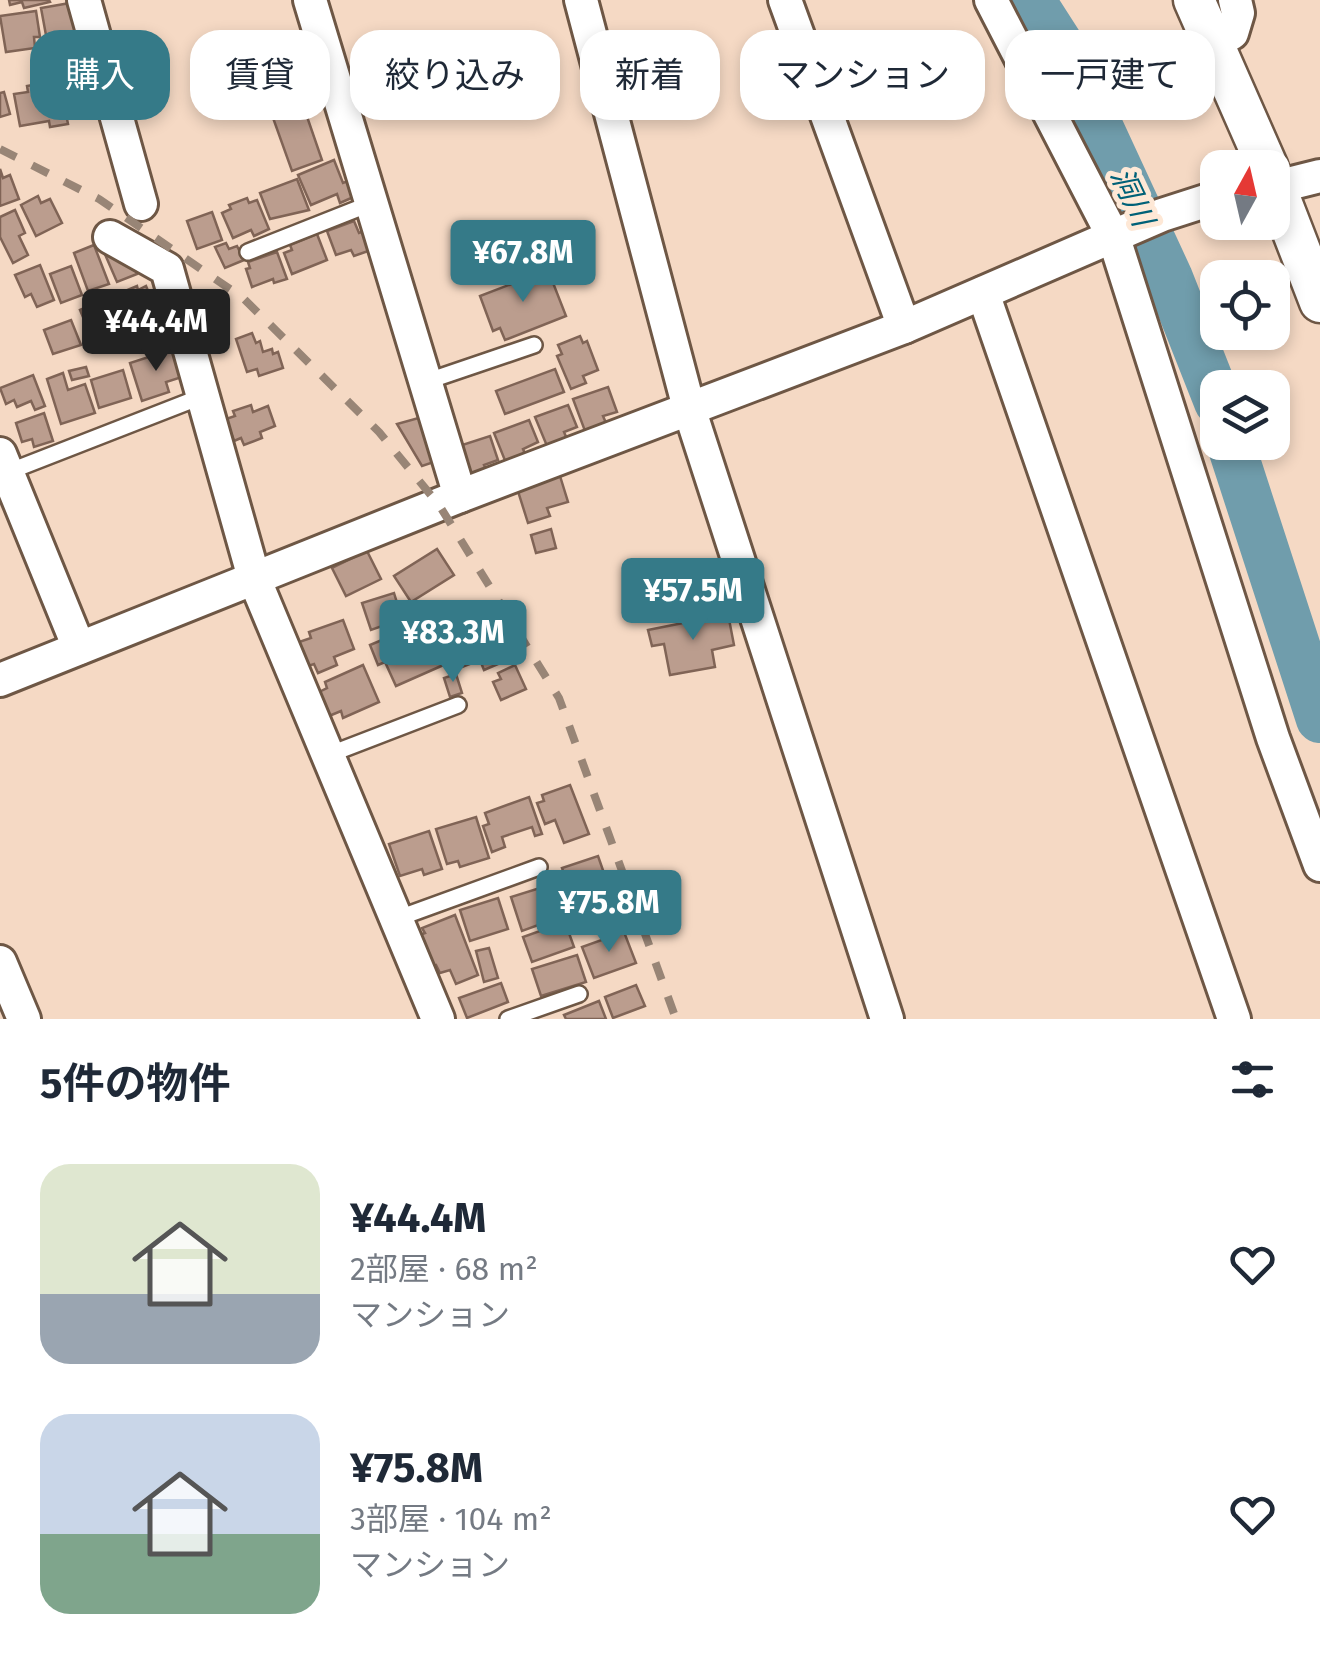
<!DOCTYPE html>
<html lang="ja">
<head>
<meta charset="utf-8">
<style>
  body { margin:0; font-family:"Fira Sans","Noto Sans JP",sans-serif; background:#f2f2f3; color:#1f2937; height:100vh; display:flex; flex-direction:column; font-size:38px; white-space:nowrap }
  * { box-sizing:border-box; margin:0 }
  p { font-size:32px; color:#747a83 }
  .icon { flex:none; width:55px; height:55px; fill:none; stroke:currentColor; stroke-width:2; stroke-linecap:round; stroke-linejoin:round }
  .map { position:relative; height:1019px; overflow:hidden }
  .drawer { display:flex; flex-direction:column; background:#fff; flex:1 }
  .drawer>* { flex:none }
  .guide { position:absolute; left:30px; top:30px; width:1260px; height:90px; display:flex; gap:20px }
  .needle { width:65px; rotate:8deg }
  .tools { position:absolute; left:1200px; top:150px; display:grid; gap:20px }
  .tools a { display:grid; place-items:center; width:90px; height:90px; border-radius:20px; background:#fff; box-shadow:0 5px 15px #0003; font-size:50px }
  .price { position:absolute; translate:-50% -85px; padding:0 22px; border-radius:10px; background:#357a88; color:#fff; font-size:32px; line-height:65px; filter:drop-shadow(0 2px 5px #0008) }
  .price::after { content:''; position:absolute; left:50%; top:60px; width:30px; height:22px; margin-left:-15px; background:inherit; clip-path:polygon(0 0,100% 0,50% 100%) }
  .price.active { background:#222; color:#fff }
  ul { padding:0; list-style:none }
  li { display:flex; align-items:center; gap:30px; height:250px; padding:0 40px }
  li span { display:grid; place-items:center; flex:none; width:280px; height:200px; border-radius:30px; color:#555 }
  li>.icon { margin-inline-start:auto }
  span .icon { width:120px; height:120px; fill:#fffc; stroke-width:1 }
  li b { font-size:42px }
  h2 { display:flex; justify-content:space-between; align-items:center; height:120px; padding:0 40px; font-size:42px }
  .chip { padding:0 35px; border-radius:30px; background:#fff; box-shadow:0 5px 15px #0003; font-size:35px; line-height:90px }
  .chip.active { background:#357a88; color:#fff }
  .map>svg:first-child { display:block }
  .lines { fill:none; stroke-linecap:round; stroke-linejoin:round }
  .river { stroke:#709dac; stroke-width:48 }
  .building { fill:#bb9d8e; stroke:#806456; stroke-width:2.5 }
  .service-casing { stroke:#6e5745; stroke-width:20 }
  .minor-casing { stroke:#6e5745; stroke-width:38 }
  .tertiary-casing { stroke:#6e5745; stroke-width:45 }
  .service { stroke:#fff; stroke-width:15 }
  .minor { stroke:#fff; stroke-width:32 }
  .tertiary { stroke:#fff; stroke-width:40 }
  .rail { stroke:#988576; stroke-width:8; stroke-dasharray:18 18; stroke-linecap:butt }
  .labels { text-anchor:middle; stroke-width:10; stroke-linejoin:round; paint-order:stroke }
  .water-label { font-size:30px; font-style:italic; fill:#006178; stroke:#fee8d6 }
</style>
</head>
<body>
<div class="map">
<svg width="1320" height="1019" viewBox="0 0 1320 1019">
  <rect width="100%" height="100%" fill="#f5d9c4"/>
  <g class="lines">
    <g class="river">
      <polyline points="1031,0 1065,53 1169,278 1218,402"/>
      <polyline points="1230,442 1320,719"/>
    </g>
  </g>
  <g class="building">
    <polygon points="9,0 49,0 50,2 24,8 22,2 10,5"/>
    <polygon points="70,3 77,40 48,46 41,8"/>
    <polygon points="36,11 40,37 34,37 35,48 6,52 0,16"/>
    <polygon points="280,40 300,99 268,109 249,50"/>
    <polygon points="133,48 138,67 116,73 111,53"/>
    <polygon points="98,74 104,104 85,108 78,78"/>
    <polygon points="72,78 79,111 66,114 68,124 50,127 49,121 20,126 14,94 28,92 27,86"/>
    <polygon points="4,92 10,114 0,117 0,93"/>
    <polygon points="303,105 322,160 292,171 272,115"/>
    <polygon points="334,160 343,183 351,180 358,195 340,203 337,194 311,205 298,175"/>
    <polygon points="0,169 3,178 10,175 19,199 0,206"/>
    <polygon points="297,179 309,210 270,219 260,193"/>
    <polygon points="38,196 41,203 50,199 62,223 36,236 21,205"/>
    <polygon points="247,198 249,203 257,200 269,229 254,236 251,230 233,238 222,213 231,209 229,205"/>
    <polygon points="15,210 25,233 19,236 28,255 13,263 0,237 0,217"/>
    <polygon points="212,212 222,240 197,249 187,221"/>
    <polygon points="354,221 359,233 367,230 374,249 354,256 351,250 336,255 327,231"/>
    <polygon points="317,234 327,260 292,274 284,253 292,250 290,245"/>
    <polygon points="226,243 229,249 237,246 244,260 225,268 215,247"/>
    <polygon points="94,245 109,284 88,291 74,253"/>
    <polygon points="104,252 128,254 137,274 117,282"/>
    <polygon points="277,252 287,279 274,283 273,279 252,287 246,269 250,268 248,262"/>
    <polygon points="40,265 54,300 37,307 31,294 25,297 15,275"/>
    <polygon points="71,266 82,295 61,303 50,274"/>
    <polygon points="548,270 566,316 505,340 500,328 493,331 480,296"/>
    <polygon points="137,286 138,290 146,286 151,298 157,296 163,310 131,324 118,294"/>
    <polygon points="112,296 123,322 91,336 80,310"/>
    <polygon points="71,320 81,345 53,354 44,330"/>
    <polygon points="252,333 256,343 260,341 263,352 272,349 273,354 278,352 283,368 259,376 257,369 247,372 236,339"/>
    <polygon points="580,336 583,343 587,341 598,370 583,376 586,383 571,389 557,356 562,354 558,345"/>
    <polygon points="173,349 182,377 166,382 169,392 142,401 130,363"/>
    <polygon points="86,367 89,376 72,380 69,371"/>
    <polygon points="555,369 564,392 505,414 496,391"/>
    <polygon points="123,370 131,398 99,408 91,380"/>
    <polygon points="63,373 68,390 85,384 95,413 61,424 47,379"/>
    <polygon points="33,375 45,406 35,410 31,401 17,407 14,400 6,404 0,388"/>
    <polygon points="608,387 617,412 603,416 606,423 585,431 573,399"/>
    <polygon points="251,405 253,412 268,406 275,426 260,432 262,438 244,445 241,438 234,441 226,419 235,416 233,411"/>
    <polygon points="568,405 577,427 564,432 567,439 547,446 535,417"/>
    <polygon points="44,413 53,441 34,447 32,439 22,442 16,423"/>
    <polygon points="422,417 434,462 422,466 397,424"/>
    <polygon points="529,420 538,442 523,449 526,456 506,463 494,433"/>
    <polygon points="490,436 498,460 484,465 487,472 469,478 459,446"/>
    <polygon points="560,476 568,502 547,508 550,516 528,523 517,488"/>
    <polygon points="551,529 556,548 536,553 531,535"/>
    <polygon points="437,549 454,575 411,602 394,576"/>
    <polygon points="367,551 381,579 346,596 332,568"/>
    <polygon points="394,593 402,619 371,630 362,603"/>
    <polygon points="475,603 481,618 486,616 497,643 502,641 510,659 484,670 480,660 457,669 443,636 448,634 441,618"/>
    <polygon points="728,614 734,645 712,650 715,667 670,675 664,644 652,646 648,630"/>
    <polygon points="343,620 354,649 334,657 337,665 318,673 314,664 308,666 299,642 311,638 309,632"/>
    <polygon points="432,629 448,663 396,686 385,662 378,665 370,645 396,634 401,643"/>
    <polygon points="363,665 379,702 343,718 341,711 329,716 319,692 327,688 325,682"/>
    <polygon points="515,665 526,689 501,700 493,682 501,679 498,673"/>
    <polygon points="456,674 462,693 450,697 444,678"/>
    <polygon points="570,785 589,834 564,843 555,820 545,824 537,803 544,801 542,795"/>
    <polygon points="529,797 542,834 535,836 532,827 502,837 505,847 492,852 483,826 489,824 485,813"/>
    <polygon points="476,817 489,858 460,867 458,861 447,864 436,829"/>
    <polygon points="429,831 442,869 424,875 422,869 400,876 389,844"/>
    <polygon points="598,856 613,899 592,907 590,899 575,904 562,868"/>
    <polygon points="543,887 555,919 522,931 511,897"/>
    <polygon points="498,898 508,929 470,941 460,910"/>
    <polygon points="455,915 478,975 456,984 450,970 440,973 436,965 424,969 411,938 425,933 422,928"/>
    <polygon points="565,922 574,947 532,962 523,937"/>
    <polygon points="624,932 636,963 594,978 582,947"/>
    <polygon points="489,948 498,978 484,982 476,951"/>
    <polygon points="577,955 586,982 541,996 532,969"/>
    <polygon points="501,983 508,1002 467,1018 459,998"/>
    <polygon points="636,985 645,1006 613,1018 605,997"/>
    <polygon points="599,1001 606,1019 566,1019 564,1015"/>
  </g>
  <g class="lines">
    <defs>
      <g id="service">
        <polyline points="248,252 372,203"/>
        <polyline points="425,382 534,345"/>
        <polyline points="8,472 203,396"/>
        <polyline points="328,755 458,705"/>
        <polyline points="396,919 539,867"/>
        <polyline points="508,1019 579,994"/>
      </g>
      <g id="minor">
        <polyline points="84,0 141,204"/>
        <polyline points="310,0 460,496"/>
        <polyline points="581,0 689,408 887,1019"/>
        <polyline points="785,0 904,327"/>
        <polyline points="991,0 1114,238 1273,738 1320,865"/>
        <polyline points="1213,43 1232,33 1238,13 1235,0"/>
        <polyline points="1276,187 1320,176"/>
        <polyline points="110,237 167,269 254,578 438,1019"/>
        <polyline points="983,293 1234,1019"/>
        <polyline points="0,454 79,648"/>
        <polyline points="0,680 460,496 904,327 1162,215 1218,197"/>
        <polyline points="0,962 24,1019"/>
      </g>
      <g id="tertiary">
        <polyline points="1194,0 1268,168"/>
        <polyline points="1272,178 1320,302"/>
      </g>
    </defs>
    <use href="#service" class="service-casing"/>
    <use href="#minor" class="minor-casing"/>
    <use href="#tertiary" class="tertiary-casing"/>
    <use href="#service" class="service"/>
    <use href="#minor" class="minor"/>
    <use href="#tertiary" class="tertiary"/>
    <polyline class="rail" points="0,149 99,199 243,298 379,432 439,505 559,698 676,1019"/>
  </g>
  <g class="labels">
    <g class="water-label">
      <text transform="translate(1132 197) rotate(65)" y="10">洞川</text>
    </g>
  </g>
</svg>
<div class="tools">
<a><svg class="needle" viewBox="-14 -14 28 28"><path d="M0-13l5 13h-10z" fill="#e53935"/><path d="M0 13l5-13h-10z" fill="#747a83"/></svg></a>
<a><svg class="icon" aria-label="locate" viewBox="0 0 24 24"><circle cx="12" cy="12" r="6"/><path d="M12 2v4M12 18v4M2 12h4M18 12h4"/></svg></a>
<a><svg class="icon" aria-label="layers" viewBox="0 0 24 24"><path d="M12 4l9 5-9 5-9-5zM3 14l9 5 9-5"/></svg></a>
</div>
<b class="price" style="left:523px;top:305px">¥67.8M</b>
<b class="price active" style="left:156px;top:374px">¥44.4M</b>
<b class="price" style="left:693px;top:643px">¥57.5M</b>
<b class="price" style="left:453px;top:685px">¥83.3M</b>
<b class="price" style="left:609px;top:955px">¥75.8M</b>
<div class="guide">
<a class="chip active">購入</a>
<a class="chip">賃貸</a>
<a class="chip">絞り込み</a>
<a class="chip">新着</a>
<a class="chip">マンション</a>
<a class="chip">一戸建て</a>
</div>
</div>
<section class="drawer">
<h2>5件の物件<svg class="icon" aria-label="filters" viewBox="0 0 24 24"><path d="M4 7h16M4 17h16"/><circle cx="9" cy="7" r="2"/><circle cx="15" cy="17" r="2"/></svg></h2>
<ul>
<li><span style="background:linear-gradient(#dfe7d0 65%,#9aa5b1 0)"><svg class="icon" aria-label="home" viewBox="0 0 24 24"><path d="M3 11l9-7 9 7M6 9v11h12V9"/></svg></span><div><b>¥44.4M</b><p>2部屋 · 68 m²</p><p>マンション</p></div><svg class="icon" aria-label="heart" viewBox="0 0 24 24"><path d="M12 20l-8-8c-3-5 5-10 8-4 3-6 11-1 8 4z"/></svg></li>
<li><span style="background:linear-gradient(#c9d6e8 60%,#7fa58c 0)"><svg class="icon" aria-label="home" viewBox="0 0 24 24"><path d="M3 11l9-7 9 7M6 9v11h12V9"/></svg></span><div><b>¥75.8M</b><p>3部屋 · 104 m²</p><p>マンション</p></div><svg class="icon" aria-label="heart" viewBox="0 0 24 24"><path d="M12 20l-8-8c-3-5 5-10 8-4 3-6 11-1 8 4z"/></svg></li>
</ul>
</section>
</body>
</html>
